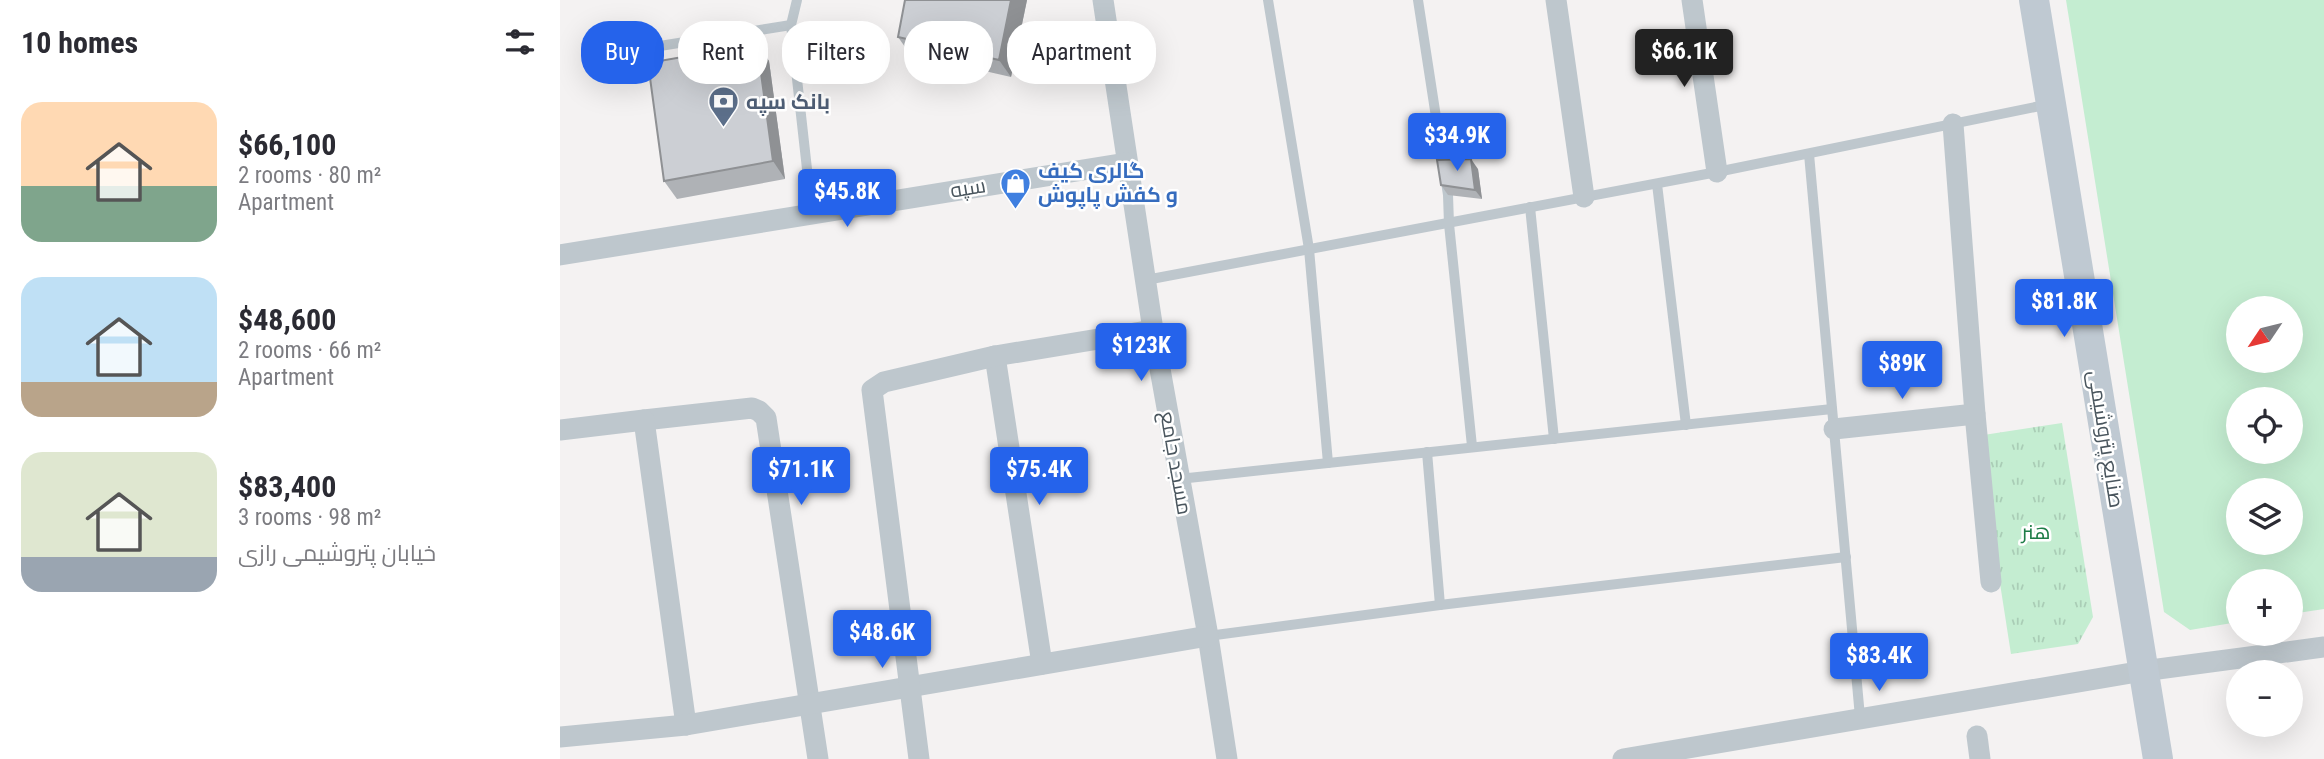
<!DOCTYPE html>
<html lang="en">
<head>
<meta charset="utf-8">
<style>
  body { margin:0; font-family:"Roboto Condensed",Cairo,sans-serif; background:#f7f7f7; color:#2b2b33; height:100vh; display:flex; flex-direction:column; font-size:26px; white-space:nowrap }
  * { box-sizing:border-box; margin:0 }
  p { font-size:23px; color:#7c7c81 }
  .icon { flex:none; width:38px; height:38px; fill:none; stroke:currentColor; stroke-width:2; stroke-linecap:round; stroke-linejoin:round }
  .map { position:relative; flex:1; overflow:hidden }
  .panel { display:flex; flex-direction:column; background:#fff; width:560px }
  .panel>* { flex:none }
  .guide { position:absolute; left:21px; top:21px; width:665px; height:63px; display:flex; gap:14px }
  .needle { width:46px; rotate:235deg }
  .fabs { position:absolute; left:1666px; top:296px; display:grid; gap:14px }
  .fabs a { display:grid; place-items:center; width:77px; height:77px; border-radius:50%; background:#fff; box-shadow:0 7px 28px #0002; font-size:35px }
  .price { position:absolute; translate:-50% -60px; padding:0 16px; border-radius:7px; background:#2563eb; color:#fff; font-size:23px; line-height:46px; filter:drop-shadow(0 2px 4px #0008) }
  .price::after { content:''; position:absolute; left:50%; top:42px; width:21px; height:16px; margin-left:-10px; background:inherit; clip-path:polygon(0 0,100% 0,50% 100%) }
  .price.on { background:#222; color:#fff }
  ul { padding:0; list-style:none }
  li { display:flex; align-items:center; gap:21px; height:175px; padding:0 21px }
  li span { display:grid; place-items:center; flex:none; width:196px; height:140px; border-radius:21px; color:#555 }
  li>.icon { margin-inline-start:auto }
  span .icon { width:84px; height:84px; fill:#fffc; stroke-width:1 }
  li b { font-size:30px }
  h2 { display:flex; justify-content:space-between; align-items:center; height:84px; padding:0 21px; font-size:30px }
  .chip { padding:0 24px; border-radius:28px; background:#fff; box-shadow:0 7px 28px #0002; font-size:24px; line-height:63px }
  .chip.on { background:#2563eb; color:#fff }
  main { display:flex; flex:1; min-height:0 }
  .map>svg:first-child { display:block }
  .green { fill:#c4edd1; fill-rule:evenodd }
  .park { fill:url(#park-tufts) }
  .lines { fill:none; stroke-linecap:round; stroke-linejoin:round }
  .lane { stroke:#bec7cd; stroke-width:10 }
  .street { stroke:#bec7cd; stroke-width:21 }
  .secondary { stroke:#bfc9d2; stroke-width:30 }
  .wall { fill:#afb2b6 }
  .shaded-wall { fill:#8f9194 }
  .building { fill:#cccfd4; stroke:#8f9194; stroke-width:2 }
  .labels { text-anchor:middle; stroke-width:5; stroke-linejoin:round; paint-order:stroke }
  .service-label { font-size:21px; font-weight:bold; fill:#4e5e75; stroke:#fff; text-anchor:start }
  .shop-label { font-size:21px; font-weight:bold; fill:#366cbe; stroke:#fff; text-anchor:start }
  .street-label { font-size:21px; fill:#4a565e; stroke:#fff }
  .park-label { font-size:21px; fill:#1e7d47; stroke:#fff }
</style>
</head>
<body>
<main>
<section class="panel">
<h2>10 homes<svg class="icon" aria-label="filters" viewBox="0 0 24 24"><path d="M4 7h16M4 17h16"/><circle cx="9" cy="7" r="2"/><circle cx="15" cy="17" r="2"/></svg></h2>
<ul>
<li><span style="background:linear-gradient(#ffd9b3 60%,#7fa58c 0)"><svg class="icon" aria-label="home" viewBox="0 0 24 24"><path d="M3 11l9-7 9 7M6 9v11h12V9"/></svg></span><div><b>$66,100</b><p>2 rooms · 80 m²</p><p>Apartment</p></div></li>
<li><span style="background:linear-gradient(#bfe0f5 75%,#b9a48a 0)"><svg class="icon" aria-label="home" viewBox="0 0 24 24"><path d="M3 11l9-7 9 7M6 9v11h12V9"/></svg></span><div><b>$48,600</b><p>2 rooms · 66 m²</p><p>Apartment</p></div></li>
<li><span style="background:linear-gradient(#dfe7d0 75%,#9aa5b1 0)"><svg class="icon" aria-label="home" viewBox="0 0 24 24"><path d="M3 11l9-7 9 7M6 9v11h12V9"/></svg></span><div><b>$83,400</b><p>3 rooms · 98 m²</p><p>خیابان پتروشیمی رازی</p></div></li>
</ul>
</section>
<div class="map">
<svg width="1764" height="759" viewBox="0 0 1764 759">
  <defs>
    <pattern id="park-tufts" width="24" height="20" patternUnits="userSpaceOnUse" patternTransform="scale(1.75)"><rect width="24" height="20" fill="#c4edd1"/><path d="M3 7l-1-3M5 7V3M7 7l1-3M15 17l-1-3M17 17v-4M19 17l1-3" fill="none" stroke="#aacdb6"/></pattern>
  </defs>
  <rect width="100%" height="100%" fill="#f4f2f2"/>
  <path class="green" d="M1506 0H1764V609L1731 614V581H1678V622L1630 630 1604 612ZM1678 308H1731V360H1678ZM1678 399H1731V452H1678ZM1678 490H1731V542H1678Z"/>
  <polygon class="park" points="1502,423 1533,617 1518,644 1451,654 1417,436"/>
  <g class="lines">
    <g class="lane">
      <polyline points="237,0 231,25 252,214"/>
      <polyline points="708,0 749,249 768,463"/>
      <polyline points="858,0 888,195 889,224 912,446"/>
      <polyline points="81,49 231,25"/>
      <polyline points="1249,154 1300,717"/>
      <polyline points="1097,184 1126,425"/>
      <polyline points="970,207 994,439"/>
      <polyline points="586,280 1157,172 1490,104"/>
      <polyline points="867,452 880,605"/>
      <polyline points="619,479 1272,409"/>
      <polyline points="648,636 880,605 1286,557"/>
    </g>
    <g class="street">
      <polyline points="543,0 593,330 648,636 667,759"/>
      <polyline points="996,0 1024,197"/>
      <polyline points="1132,0 1157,172"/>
      <polyline points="1393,124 1415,414 1431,582"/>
      <polyline points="0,255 566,163"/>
      <polyline points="435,356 482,664"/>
      <polyline points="84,420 192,408 199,411 206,418 258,759"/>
      <polyline points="1274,429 1415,414"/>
      <polyline points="0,430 84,420 126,725"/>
      <polyline points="1417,736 1420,759"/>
      <polyline points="0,737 126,725 648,636"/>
      <polyline points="359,759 312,390 324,382 435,356 593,330"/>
      <polyline points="1063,759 1583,671 1764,647"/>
    </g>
    <polyline class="secondary" points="1474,0 1598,759"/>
  </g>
  <g class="wall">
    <polygon points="467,0 451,77 350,54 338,37"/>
    <polygon points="197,44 209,61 225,179 117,199 104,181"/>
    <polygon points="918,169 922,199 888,195 881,185"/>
  </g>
  <g class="shaded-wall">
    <polygon points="451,0 467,0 451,77 439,60"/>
    <polygon points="197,44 209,61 225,179 213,161"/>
    <polygon points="911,159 918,169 922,199 915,190"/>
  </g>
  <g class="building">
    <polygon points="345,0 451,0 439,60 338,37"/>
    <polygon points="197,44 213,161 104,181 88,63"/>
    <polygon points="911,159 915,190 881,185 877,160"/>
  </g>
  <defs>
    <symbol id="bank-pin" viewBox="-11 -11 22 30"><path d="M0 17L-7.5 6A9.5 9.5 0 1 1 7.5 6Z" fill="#5c6f8a" stroke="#fff"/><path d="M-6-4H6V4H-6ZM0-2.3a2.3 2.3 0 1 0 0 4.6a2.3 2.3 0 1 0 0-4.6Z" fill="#fff"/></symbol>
    <symbol id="shop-pin" viewBox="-11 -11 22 30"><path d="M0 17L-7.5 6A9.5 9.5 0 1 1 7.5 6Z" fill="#3f7fe0" stroke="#fff"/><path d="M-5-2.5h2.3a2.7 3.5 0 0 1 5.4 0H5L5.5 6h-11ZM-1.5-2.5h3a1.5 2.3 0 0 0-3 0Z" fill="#fff"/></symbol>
  </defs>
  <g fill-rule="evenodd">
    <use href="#bank-pin" x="146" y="84" width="35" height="47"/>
    <use href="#shop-pin" x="438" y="166" width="35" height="47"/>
  </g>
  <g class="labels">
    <g class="service-label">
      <text x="186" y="109">بانک سپه</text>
    </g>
    <g class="shop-label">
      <text x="478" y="178">گالری کیف<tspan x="478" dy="24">و کفش پاپوش</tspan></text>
    </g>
    <g class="street-label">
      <text transform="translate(408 188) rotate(-9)" y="7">سپه</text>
      <text transform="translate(1546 439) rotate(81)" y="7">صنایع پتروشیمی</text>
      <text transform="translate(616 463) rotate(80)" y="7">مسجد جامع</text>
    </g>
    <g class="park-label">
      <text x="1476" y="539">هنر</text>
    </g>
  </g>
</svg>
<div class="fabs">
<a><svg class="needle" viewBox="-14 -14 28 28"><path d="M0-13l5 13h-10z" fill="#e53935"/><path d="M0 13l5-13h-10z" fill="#7c7c81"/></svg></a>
<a><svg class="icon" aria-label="locate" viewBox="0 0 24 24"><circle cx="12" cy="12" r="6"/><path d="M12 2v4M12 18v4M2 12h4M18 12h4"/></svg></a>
<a><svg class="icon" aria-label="layers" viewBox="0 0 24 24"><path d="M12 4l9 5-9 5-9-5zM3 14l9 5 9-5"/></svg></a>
<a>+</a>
<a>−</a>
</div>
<b class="price on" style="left:1124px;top:89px">$66.1K</b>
<b class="price" style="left:897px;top:173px">$34.9K</b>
<b class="price" style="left:287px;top:229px">$45.8K</b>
<b class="price" style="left:1504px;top:339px">$81.8K</b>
<b class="price" style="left:581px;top:383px">$123K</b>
<b class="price" style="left:1342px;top:401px">$89K</b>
<b class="price" style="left:241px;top:507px">$71.1K</b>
<b class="price" style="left:479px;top:507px">$75.4K</b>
<b class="price" style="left:322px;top:670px">$48.6K</b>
<b class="price" style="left:1319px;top:693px">$83.4K</b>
<div class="guide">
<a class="chip on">Buy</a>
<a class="chip">Rent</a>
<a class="chip">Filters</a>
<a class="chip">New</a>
<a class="chip">Apartment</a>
</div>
</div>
</main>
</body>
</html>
